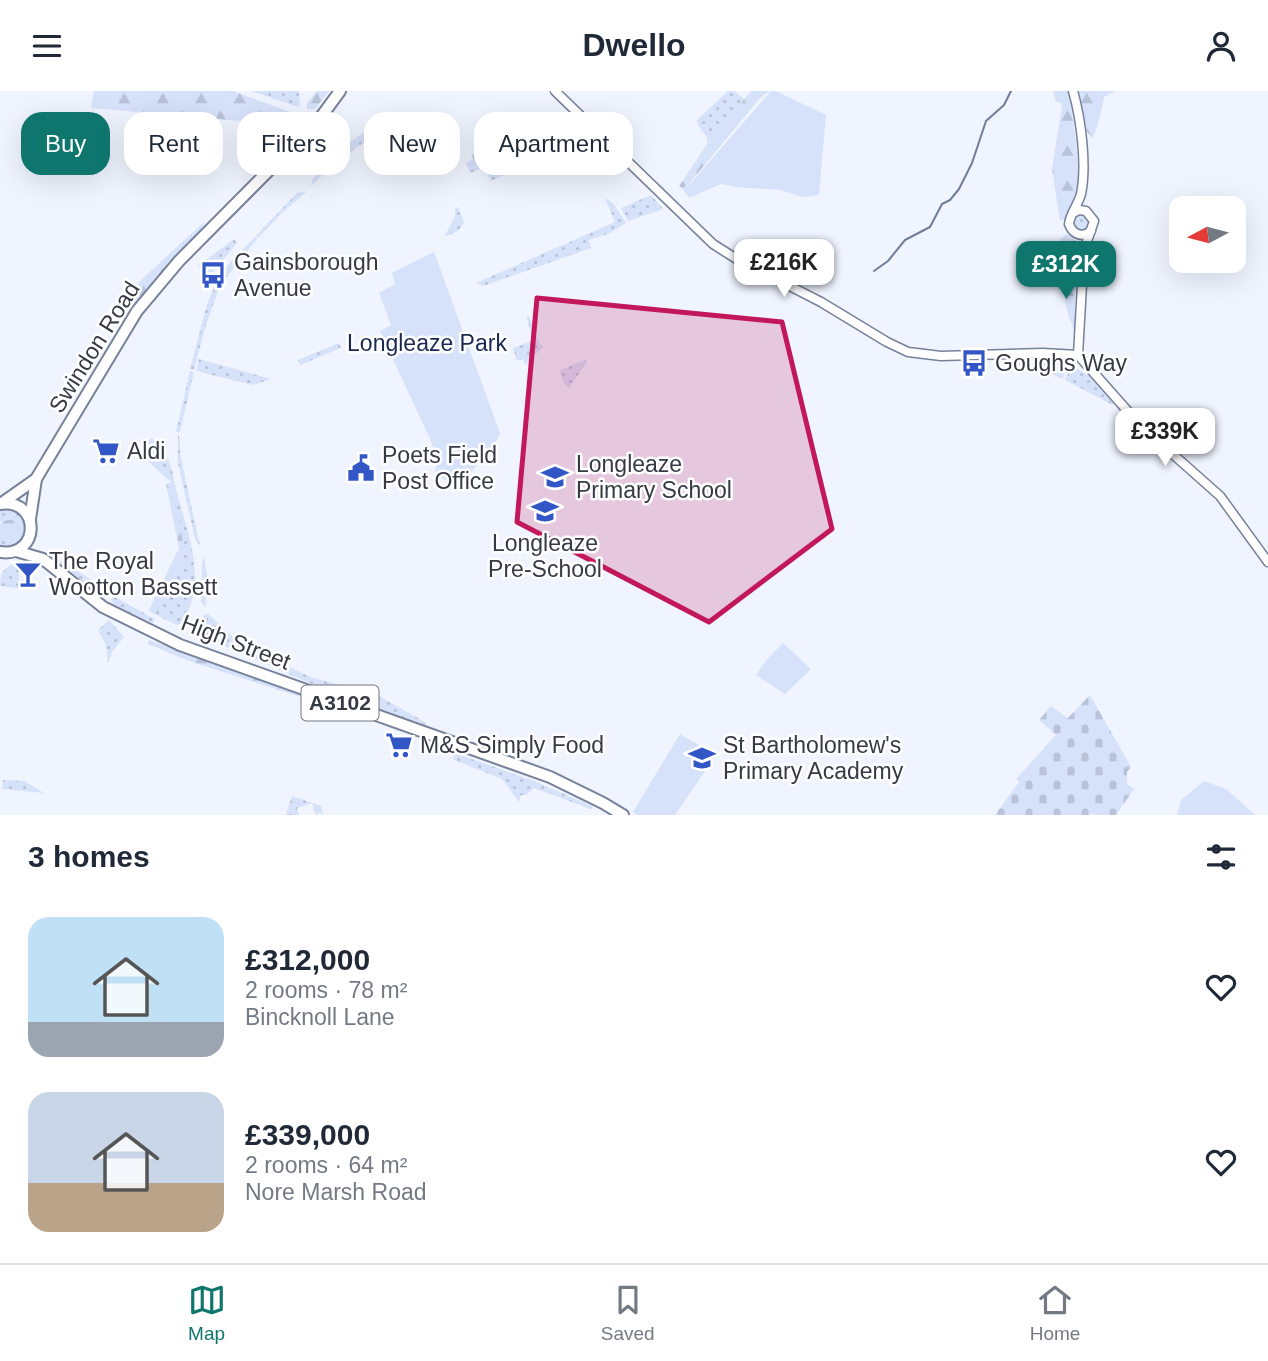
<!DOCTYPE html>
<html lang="en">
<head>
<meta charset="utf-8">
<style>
  body { margin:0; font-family:Arial,sans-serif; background:#f6f6f7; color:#1f2937; height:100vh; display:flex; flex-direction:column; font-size:26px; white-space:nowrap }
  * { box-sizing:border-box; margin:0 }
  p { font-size:23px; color:#747a83 }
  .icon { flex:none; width:38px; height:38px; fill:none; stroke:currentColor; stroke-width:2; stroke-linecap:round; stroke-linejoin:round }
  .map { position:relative; height:724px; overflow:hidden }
  .sheet { display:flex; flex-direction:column; background:#fff; flex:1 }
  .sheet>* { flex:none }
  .guide { position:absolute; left:21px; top:21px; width:700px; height:63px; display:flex; gap:14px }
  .needle { width:46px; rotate:263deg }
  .controls { position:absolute; left:1169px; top:105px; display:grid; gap:14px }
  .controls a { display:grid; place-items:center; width:77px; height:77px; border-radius:14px; background:#fff; box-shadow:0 7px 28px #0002; font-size:35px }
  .price { position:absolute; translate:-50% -60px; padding:0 16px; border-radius:14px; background:#fff; color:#222; font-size:23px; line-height:46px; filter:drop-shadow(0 2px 4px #0008) }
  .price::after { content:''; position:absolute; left:50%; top:42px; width:21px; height:16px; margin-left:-10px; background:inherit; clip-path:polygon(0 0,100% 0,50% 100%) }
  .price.current { background:#0f766e; color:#fff }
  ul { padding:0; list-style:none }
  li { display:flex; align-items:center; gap:21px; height:175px; padding:0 28px }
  li span { display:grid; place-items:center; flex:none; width:196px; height:140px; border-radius:21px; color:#555 }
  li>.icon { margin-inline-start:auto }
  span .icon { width:84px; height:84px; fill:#fffc; stroke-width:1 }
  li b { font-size:30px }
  h2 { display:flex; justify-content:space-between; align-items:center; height:84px; padding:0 28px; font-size:30px }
  .pill { padding:0 24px; border-radius:21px; background:#fff; box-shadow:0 7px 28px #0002; font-size:24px; line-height:63px }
  .pill.current { background:#0f766e; color:#fff }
  header { display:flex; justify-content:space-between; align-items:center; height:91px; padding:0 28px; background:#fff; font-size:32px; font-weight:800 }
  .tab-bar { display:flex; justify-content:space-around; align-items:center; height:98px; border-top:2px solid #e0e1e3; background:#fff; font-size:19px; color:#747a83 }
  .tab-bar a { display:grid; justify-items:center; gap:4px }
  .tab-bar .current { color:#0f766e }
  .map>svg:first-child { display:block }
  .grass { fill:url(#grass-dots) }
  .forest { fill:url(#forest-firs) }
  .cemetery { fill:url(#cemetery-stones) }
  .green { fill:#d6e1fa }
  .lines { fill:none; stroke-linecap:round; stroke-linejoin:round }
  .stream { stroke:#727c96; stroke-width:2 }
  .minor-casing { stroke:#76819a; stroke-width:11 }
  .major-casing { stroke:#76819a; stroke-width:14 }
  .minor { stroke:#fff; stroke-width:8 }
  .major { stroke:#fff; stroke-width:10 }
  .marked { fill:#c2185b; fill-opacity:0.2; stroke:#c2185b; stroke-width:5; stroke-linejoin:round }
  .labels { text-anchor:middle; stroke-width:5; stroke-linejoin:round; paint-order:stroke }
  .shield { fill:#fff; stroke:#72757d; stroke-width:2 }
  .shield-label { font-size:21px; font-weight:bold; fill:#363a45 }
  .poi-label { font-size:23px; fill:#363a45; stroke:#fff; text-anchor:start }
  .park-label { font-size:23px; fill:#192853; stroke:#fff }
  .street-label { font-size:23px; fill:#363a45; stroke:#fff }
</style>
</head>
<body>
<header><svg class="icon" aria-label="menu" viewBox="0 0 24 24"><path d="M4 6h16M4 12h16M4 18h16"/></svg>Dwello<svg class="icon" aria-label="person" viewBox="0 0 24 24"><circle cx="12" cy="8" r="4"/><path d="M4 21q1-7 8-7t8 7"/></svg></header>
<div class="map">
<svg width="1268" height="724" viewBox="0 0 1268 724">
  <defs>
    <pattern id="grass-dots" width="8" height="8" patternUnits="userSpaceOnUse" patternTransform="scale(1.75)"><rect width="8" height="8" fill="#d6e1fa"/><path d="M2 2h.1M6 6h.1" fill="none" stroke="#b8c2d8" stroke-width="1.8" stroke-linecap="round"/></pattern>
    <pattern id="forest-firs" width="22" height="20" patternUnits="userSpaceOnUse" patternTransform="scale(1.75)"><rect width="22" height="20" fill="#d6e1fa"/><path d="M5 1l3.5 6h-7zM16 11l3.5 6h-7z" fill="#b8c2d8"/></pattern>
    <pattern id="cemetery-stones" width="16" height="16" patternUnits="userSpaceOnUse" patternTransform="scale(1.75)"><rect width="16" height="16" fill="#d6e1fa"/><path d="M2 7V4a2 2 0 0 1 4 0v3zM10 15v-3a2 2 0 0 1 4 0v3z" fill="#b8c2d8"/></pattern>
  </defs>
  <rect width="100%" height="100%" fill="#eff4ff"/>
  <g class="grass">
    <polygon points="251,0 299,0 300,14 298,16"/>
    <path d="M728 0H734L744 8 707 53C710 43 697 39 697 29Z"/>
    <path d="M385 31 390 33 339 69 311 95C311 79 368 34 385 31Z"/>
    <polygon points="476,61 483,77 470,82 466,72 473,68 471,63"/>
    <polygon points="496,61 506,83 491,90 481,67"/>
    <polygon points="301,101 306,101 282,122 258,147 256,145 296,103"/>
    <polygon points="651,104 663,118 628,130 621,117"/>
    <polygon points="605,107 614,113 626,132 610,142 589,149 591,157 483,195 476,192 615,131"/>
    <polygon points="458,116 464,132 458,140 444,146 455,126 455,117"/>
    <circle cx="1082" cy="131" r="8"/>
    <polygon points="255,146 257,148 226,187 226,176"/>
    <polygon points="1071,146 1079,153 1080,158 1076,245 1072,235 1076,234 1076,180"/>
    <polygon points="234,148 237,152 209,186 198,175"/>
    <polygon points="220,194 205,237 194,279 190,278 207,213 214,197"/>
    <polygon points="529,225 538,250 543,256 525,274 523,268 517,270 513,257 534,249 526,226"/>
    <polygon points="339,252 341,257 300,274 298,269"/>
    <polygon points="1044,267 1067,273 1068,277 1062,288 1039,275 1002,275 1013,269"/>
    <polygon points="199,268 271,288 253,294 196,280"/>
    <polygon points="586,268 587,271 569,297 565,294 559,280"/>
    <polygon points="1074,276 1089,285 1115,313 1113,314 1065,289 1070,278"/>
    <polygon points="190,280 194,281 180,341 176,341"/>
    <polygon points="178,344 179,344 181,367 200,455 195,448 178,372"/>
    <path d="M152 347 169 370 172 379C178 415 196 453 195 490 195 505 189 518 183 532L177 534 152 522 181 471 172 392 151 373 141 356Z"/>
    <path d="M6 417C35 421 31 459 0 456V444L10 450 2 430 0 432V418Z"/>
    <polygon points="51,464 108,499 104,504 98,503 61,477"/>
    <path d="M204 465 208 492 205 516 201 510C203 497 200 473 204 465Z"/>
    <path d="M19 471V489L25 490 24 498 0 495C0 481 5 475 19 471Z"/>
    <polygon points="113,505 155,528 153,532 114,514 111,509"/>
    <polygon points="205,523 208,523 236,549 310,586 377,604 425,631 426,634 337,604 201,545 196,543"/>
    <polygon points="109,529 124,546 112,561 108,572 106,554 98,539"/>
    <polygon points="452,661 534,690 592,715 591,718 534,697 526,704 521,704 519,711 502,688 454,669"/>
    <polygon points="3,689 24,690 44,702 2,698"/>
    <polygon points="292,705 321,715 323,724 320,721 316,724 312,712 297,717 299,724 286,724"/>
  </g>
  <g class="forest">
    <polygon points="94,0 233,0 304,26 292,38 264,32 91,17"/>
    <polygon points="317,0 329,0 315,18 307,18 307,12"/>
    <polygon points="751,0 770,0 760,7 688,94 682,97 679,95 707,53"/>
    <path d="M1053 0H1068C1073 26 1082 81 1076 107 1074 114 1069 121 1066 127L1060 130 1052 78 1062 15 1060 11H1056Z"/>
    <polygon points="1078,0 1115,0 1104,6 1100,26 1093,47 1087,41"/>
    <path d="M205 130C196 154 170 170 154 189 148 197 145 206 138 212H132L125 207 141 189Z"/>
    <path d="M1066 143 1071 146 1073 154 1076 234 1074 236C1061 218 1062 171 1060 148Z"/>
    <polygon points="172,391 183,453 181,471 155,520 152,522 149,519 179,457 166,393"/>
    <circle cx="9" cy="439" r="10"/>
    <polygon points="149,549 308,605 310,609 189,570 148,553"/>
  </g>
  <polygon class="cemetery" points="1090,604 1131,676 1127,681 1127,693 1134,698 1116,724 1095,724 1092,722 1090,724 995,724 1019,691 1016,688 1056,644 1039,629 1051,615 1068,627"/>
  <g class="green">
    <polygon points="771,0 776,0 826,24 819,104 803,106 780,99 736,96 721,93 689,107 682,97 689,94"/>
    <polygon points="434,161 500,342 498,347 459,397 435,383 437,367 430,348 380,240 391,234 379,202 395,193 392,182"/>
    <polygon points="783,552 811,578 785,603 756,584 769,566"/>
    <polygon points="680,643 716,664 675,724 637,724 633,721"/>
    <polygon points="1204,690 1226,698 1255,724 1177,724 1181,709"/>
  </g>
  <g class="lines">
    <polyline class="stream" points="874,180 888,170 905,149 930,136 942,113 950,109 959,98 972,72 986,30 1004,14 1011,0"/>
    <defs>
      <g id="minor">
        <polyline points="555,0 713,153 735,167 821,211 887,251 908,261 941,265 1043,262 1078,264"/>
        <path d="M1073 0C1081 28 1087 74 1081 103 1078 114 1070 123 1069 133 1073 144 1083 147 1091 140"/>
        <polyline points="1073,122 1079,119 1086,120 1094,130 1084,159 1078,264"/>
        <polyline points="1078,264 1140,334 1220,405 1268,471"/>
      </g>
      <g id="major">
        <polyline points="2,412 36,388"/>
        <path d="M0 413C41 407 41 467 0 461"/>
        <polyline points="30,428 36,388 137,220 179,170 318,30 340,0"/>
        <polyline points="16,460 43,468 103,516 180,554 550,686 603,712 623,724"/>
      </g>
    </defs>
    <use href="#minor" class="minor-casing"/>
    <use href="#major" class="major-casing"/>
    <use href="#minor" class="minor"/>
    <use href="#major" class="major"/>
  </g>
  <path class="marked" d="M537 207 782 231 832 438 709 531 517 431Z"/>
  <defs>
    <symbol id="bus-bare" viewBox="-9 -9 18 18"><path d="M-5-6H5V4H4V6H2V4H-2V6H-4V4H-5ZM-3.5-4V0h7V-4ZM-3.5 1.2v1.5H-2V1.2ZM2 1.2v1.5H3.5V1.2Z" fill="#3256c6" stroke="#fff" stroke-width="2.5" paint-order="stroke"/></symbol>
    <symbol id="supermarket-bare" viewBox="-9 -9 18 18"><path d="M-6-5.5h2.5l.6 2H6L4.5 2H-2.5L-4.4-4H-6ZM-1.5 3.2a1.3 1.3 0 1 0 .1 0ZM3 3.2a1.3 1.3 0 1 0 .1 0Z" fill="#3256c6" stroke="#fff" stroke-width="2.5" paint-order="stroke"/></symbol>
    <symbol id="civic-bare" viewBox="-9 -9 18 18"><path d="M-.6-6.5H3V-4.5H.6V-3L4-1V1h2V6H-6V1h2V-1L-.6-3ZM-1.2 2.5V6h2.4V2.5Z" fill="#3256c6" stroke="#fff" stroke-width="2.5" paint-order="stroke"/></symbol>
    <symbol id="school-bare" viewBox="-9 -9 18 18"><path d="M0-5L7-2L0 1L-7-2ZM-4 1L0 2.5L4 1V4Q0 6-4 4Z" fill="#3256c6" stroke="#fff" stroke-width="2.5" paint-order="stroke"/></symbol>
    <symbol id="bar-bare" viewBox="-9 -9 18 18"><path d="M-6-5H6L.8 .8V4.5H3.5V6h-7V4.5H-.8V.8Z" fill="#3256c6" stroke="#fff" stroke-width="2.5" paint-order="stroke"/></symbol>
  </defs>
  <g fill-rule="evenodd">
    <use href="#bus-bare" x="194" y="165" width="38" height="38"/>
    <use href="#bus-bare" x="955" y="253" width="38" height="38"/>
    <use href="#supermarket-bare" x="87" y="341" width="38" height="38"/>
    <use href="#civic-bare" x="342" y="358" width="38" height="38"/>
    <use href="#school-bare" x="536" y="367" width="38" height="38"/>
    <use href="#school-bare" x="526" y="401" width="38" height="38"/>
    <use href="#bar-bare" x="9" y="464" width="38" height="38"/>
    <use href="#supermarket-bare" x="380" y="635" width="38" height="38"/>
    <use href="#school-bare" x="683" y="648" width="38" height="38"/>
  </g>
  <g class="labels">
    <rect class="shield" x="301.5" y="594.5" width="77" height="35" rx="5"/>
    <g class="shield-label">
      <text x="340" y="619">A3102</text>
    </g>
    <g class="poi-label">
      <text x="234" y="179">Gainsborough<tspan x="234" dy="26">Avenue</tspan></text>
      <text x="995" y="280">Goughs Way</text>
      <text x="127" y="368">Aldi</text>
      <text x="382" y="372">Poets Field<tspan x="382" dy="26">Post Office</tspan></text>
      <text x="576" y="381">Longleaze<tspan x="576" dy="26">Primary School</tspan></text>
      <text x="545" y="460" text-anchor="middle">Longleaze<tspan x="545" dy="26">Pre-School</tspan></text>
      <text x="49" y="478">The Royal<tspan x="49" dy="26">Wootton Bassett</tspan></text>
      <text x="420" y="662">M&amp;S Simply Food</text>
      <text x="723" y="662">St Bartholomew's<tspan x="723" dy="26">Primary Academy</tspan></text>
    </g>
    <g class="park-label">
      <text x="427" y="260">Longleaze Park</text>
    </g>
    <g class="street-label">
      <text transform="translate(94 256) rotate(-58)" y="8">Swindon Road</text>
      <text transform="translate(236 551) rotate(21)" y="8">High Street</text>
    </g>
  </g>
</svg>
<div class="controls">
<a><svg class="needle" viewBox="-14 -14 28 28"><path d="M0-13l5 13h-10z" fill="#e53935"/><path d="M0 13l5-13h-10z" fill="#747a83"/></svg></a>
</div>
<b class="price" style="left:784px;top:208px">£216K</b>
<b class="price current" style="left:1066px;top:210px">£312K</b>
<b class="price" style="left:1165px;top:377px">£339K</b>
<div class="guide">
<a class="pill current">Buy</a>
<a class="pill">Rent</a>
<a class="pill">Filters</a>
<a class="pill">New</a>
<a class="pill">Apartment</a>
</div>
</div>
<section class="sheet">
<h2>3 homes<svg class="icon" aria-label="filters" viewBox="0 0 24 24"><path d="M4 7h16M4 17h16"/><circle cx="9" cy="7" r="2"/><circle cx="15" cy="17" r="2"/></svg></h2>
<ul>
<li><span style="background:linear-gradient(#bfe0f5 75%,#9aa5b1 0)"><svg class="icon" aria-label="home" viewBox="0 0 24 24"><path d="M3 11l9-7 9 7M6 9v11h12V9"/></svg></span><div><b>£312,000</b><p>2 rooms · 78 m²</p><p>Bincknoll Lane</p></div><svg class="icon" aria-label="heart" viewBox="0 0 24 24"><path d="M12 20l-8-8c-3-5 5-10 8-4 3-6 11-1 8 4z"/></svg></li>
<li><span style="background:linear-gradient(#c9d6e8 65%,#b9a48a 0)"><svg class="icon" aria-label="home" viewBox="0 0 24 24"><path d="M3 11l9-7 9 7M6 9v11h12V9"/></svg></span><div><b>£339,000</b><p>2 rooms · 64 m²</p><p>Nore Marsh Road</p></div><svg class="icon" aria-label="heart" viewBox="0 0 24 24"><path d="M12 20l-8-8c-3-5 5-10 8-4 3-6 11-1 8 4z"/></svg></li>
</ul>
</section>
<nav class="tab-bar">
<a class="current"><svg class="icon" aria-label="map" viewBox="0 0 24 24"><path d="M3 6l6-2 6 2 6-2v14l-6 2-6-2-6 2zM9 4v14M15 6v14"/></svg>Map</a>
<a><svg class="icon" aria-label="saved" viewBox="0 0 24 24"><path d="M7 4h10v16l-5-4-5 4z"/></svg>Saved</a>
<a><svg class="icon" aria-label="home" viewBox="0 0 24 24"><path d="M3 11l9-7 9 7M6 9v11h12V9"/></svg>Home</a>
</nav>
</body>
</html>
